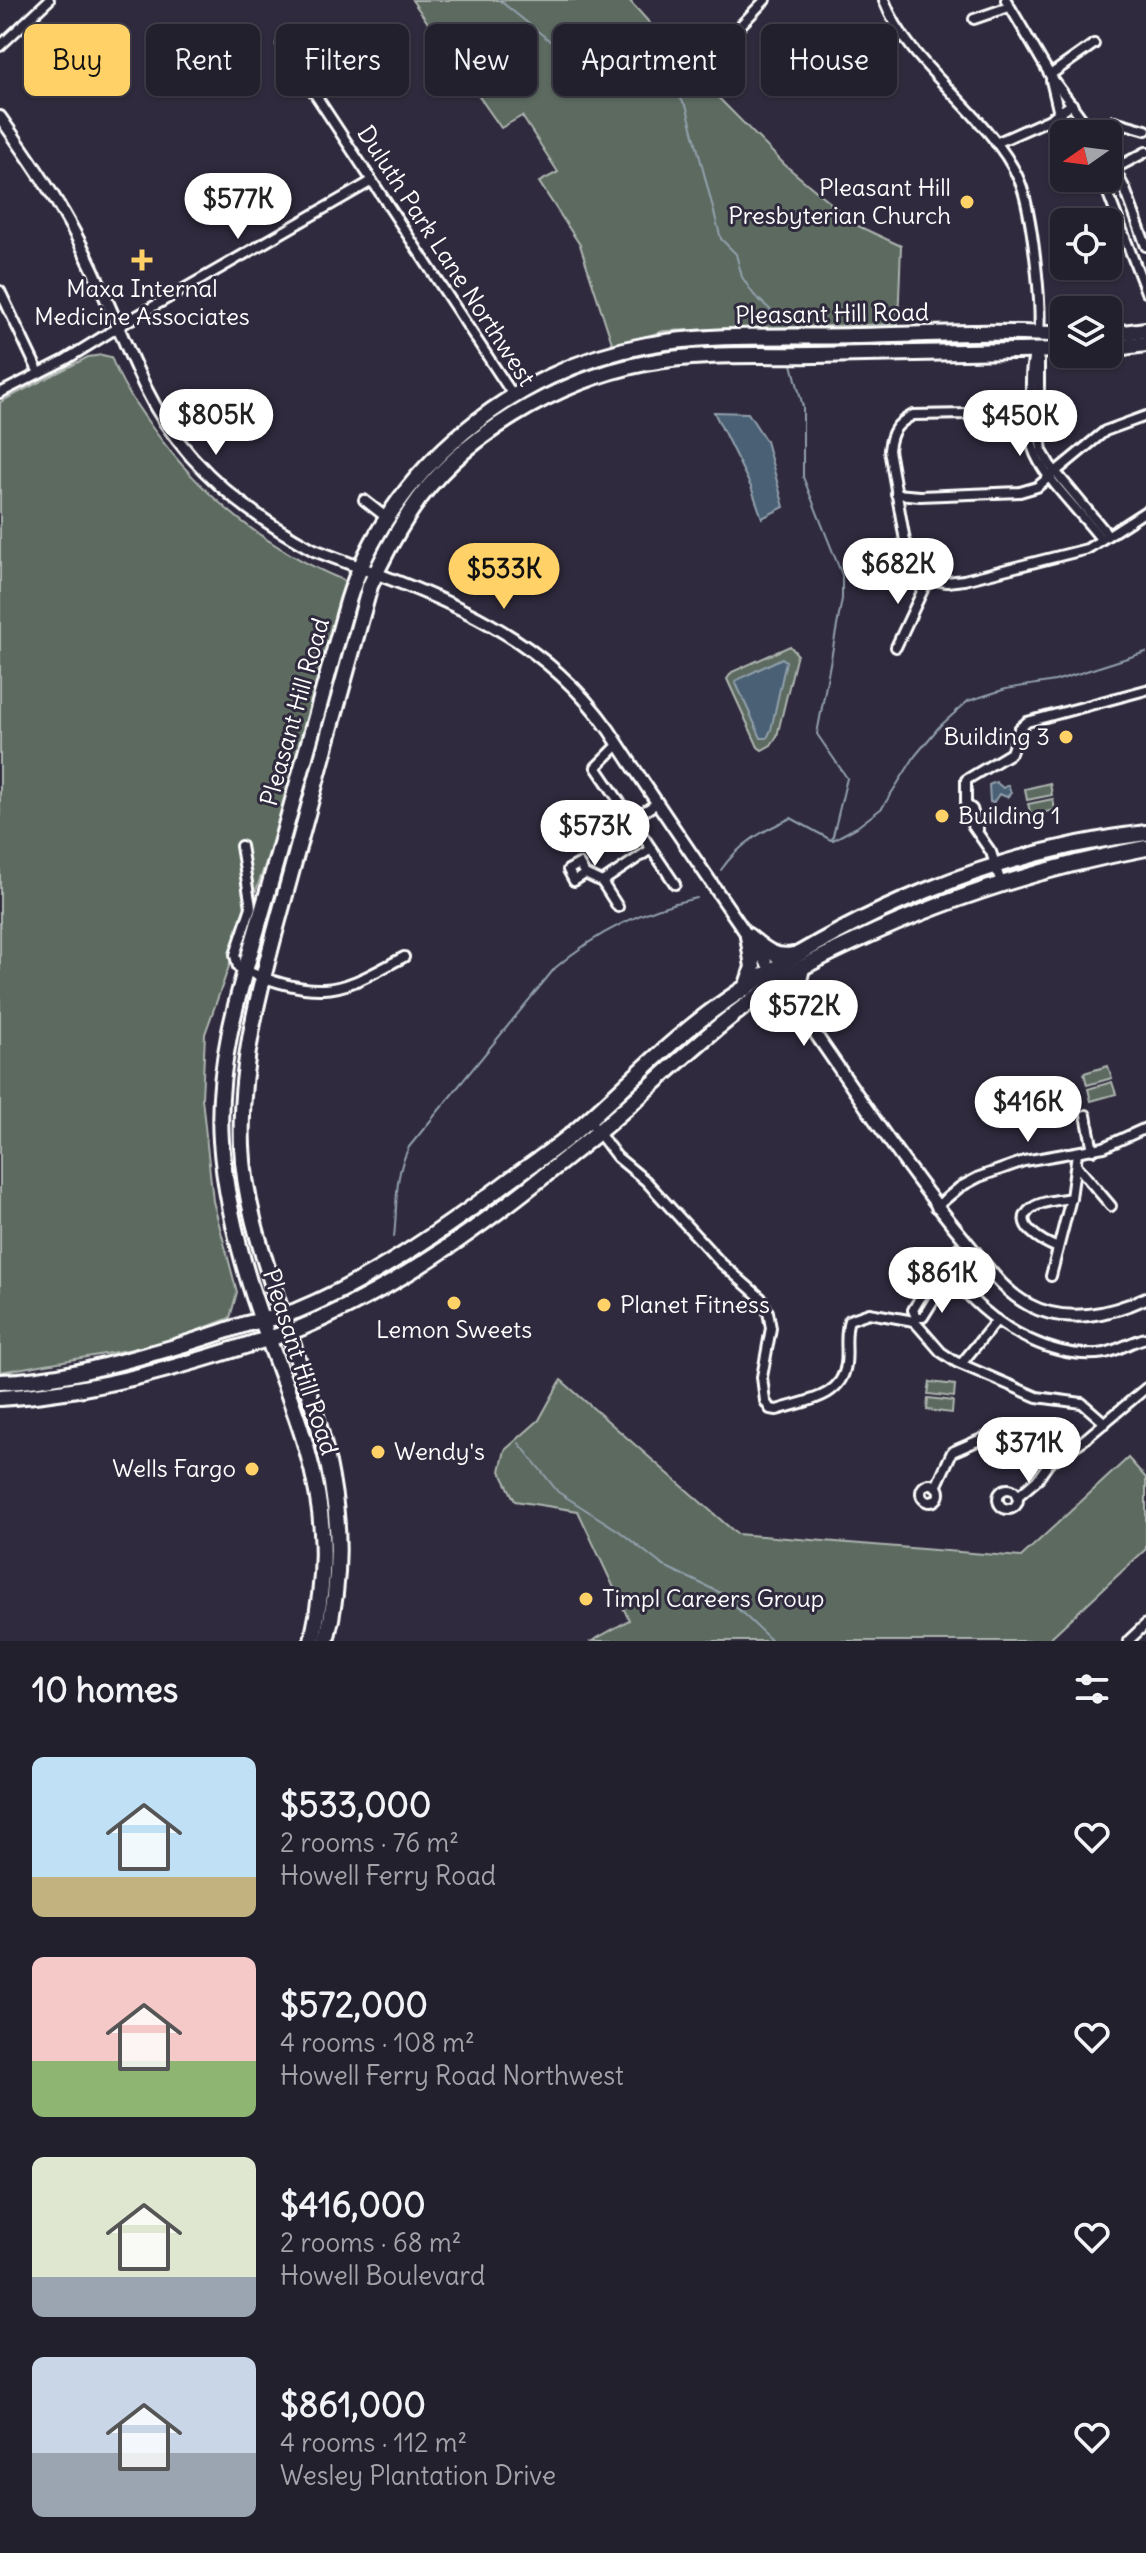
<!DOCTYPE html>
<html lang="en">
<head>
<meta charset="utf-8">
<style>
  body { margin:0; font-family:Delius,sans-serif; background:#2b2836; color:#f1f3f6; height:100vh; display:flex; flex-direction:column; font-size:30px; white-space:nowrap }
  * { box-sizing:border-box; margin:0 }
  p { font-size:26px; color:#a3a3aa }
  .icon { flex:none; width:44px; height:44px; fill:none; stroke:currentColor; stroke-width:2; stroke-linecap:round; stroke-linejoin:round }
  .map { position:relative; height:1641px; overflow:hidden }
  .sheet { display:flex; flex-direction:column; background:#23202e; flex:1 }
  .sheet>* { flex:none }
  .guide { position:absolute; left:24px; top:24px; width:1098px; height:72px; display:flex; gap:16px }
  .needle { width:52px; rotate:256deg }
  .controls { position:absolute; left:1050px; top:120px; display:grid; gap:16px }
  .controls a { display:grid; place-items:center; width:72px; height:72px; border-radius:12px; background:#23202e; box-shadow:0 2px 6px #0004,0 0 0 2px #403e4a; font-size:40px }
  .price { position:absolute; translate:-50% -68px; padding:0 18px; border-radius:28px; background:#fff; color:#222; font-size:26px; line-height:52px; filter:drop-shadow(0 2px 4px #0008) }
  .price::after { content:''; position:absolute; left:50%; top:48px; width:24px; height:18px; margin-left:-12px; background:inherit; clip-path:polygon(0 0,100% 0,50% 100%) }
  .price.current { background:#ffd166; color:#111 }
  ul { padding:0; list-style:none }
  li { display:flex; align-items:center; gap:24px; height:200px; padding:0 32px }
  li span { display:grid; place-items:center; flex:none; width:224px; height:160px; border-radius:12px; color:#555 }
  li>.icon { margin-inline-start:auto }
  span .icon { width:96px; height:96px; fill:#fffc; stroke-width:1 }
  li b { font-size:34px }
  h2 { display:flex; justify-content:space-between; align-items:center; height:96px; padding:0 32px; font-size:34px }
  .chip { padding:0 28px; border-radius:12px; background:#23202e; box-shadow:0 2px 6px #0004,0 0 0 2px #403e4a; font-size:28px; line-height:72px }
  .chip.current { background:#ffd166; color:#111 }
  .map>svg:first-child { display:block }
  .green { fill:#5c6b61; stroke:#aeb5b0; stroke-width:2 }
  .water { fill:#4a6074; stroke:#92a0ac; stroke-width:2 }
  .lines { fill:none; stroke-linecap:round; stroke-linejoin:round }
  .stream { stroke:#92a0ac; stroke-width:2 }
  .minor-casing { stroke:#fff; stroke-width:14 }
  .tertiary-casing { stroke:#fff; stroke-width:16 }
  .trunk-casing { stroke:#fff; stroke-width:20 }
  .minor { stroke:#2f2a3d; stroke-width:8 }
  .tertiary { stroke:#2f2a3d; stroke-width:10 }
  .trunk { stroke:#2f2a3d; stroke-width:14 }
  .poi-dot { fill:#ffd166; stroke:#2f2a3d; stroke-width:3 }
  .labels { text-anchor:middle; stroke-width:6; stroke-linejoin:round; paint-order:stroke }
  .poi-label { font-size:24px; fill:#fff; stroke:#2f2a3d; text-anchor:start }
  .street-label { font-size:24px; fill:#fff; stroke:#2f2a3d }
</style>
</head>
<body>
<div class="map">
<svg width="1146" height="1641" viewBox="0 0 1146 1641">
  <rect width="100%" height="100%" fill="#2f2a3d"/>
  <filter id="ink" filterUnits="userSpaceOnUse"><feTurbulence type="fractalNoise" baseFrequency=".0125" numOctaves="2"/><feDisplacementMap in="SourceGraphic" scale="16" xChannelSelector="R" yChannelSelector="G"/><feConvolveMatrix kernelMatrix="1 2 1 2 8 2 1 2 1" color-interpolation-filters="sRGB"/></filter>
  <g filter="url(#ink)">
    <g class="green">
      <polygon points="412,0 629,0 700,79 785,165 858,226 901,246 898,324 664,331 613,346 580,245 539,182 558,172 522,116 501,128"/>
      <path d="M102 355 111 357C121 383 135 403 151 426 200 494 265 548 343 580L347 590 308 733 265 865 205 1034 202 1098 213 1201 237 1292 230 1318 162 1344 0 1372V402L88 357Z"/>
      <polygon points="790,646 797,654 777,736 771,745 762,750 758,747 727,679 732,672"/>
      <polygon points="1050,783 1052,795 1027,800 1025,789"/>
      <polygon points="1053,799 1055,810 1031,815 1028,804"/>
      <polygon points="1108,1066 1112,1078 1087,1085 1084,1073"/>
      <polygon points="1112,1082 1116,1094 1091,1101 1088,1089"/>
      <polygon points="561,1380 737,1534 1021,1557 1128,1458 1146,1478 1146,1549 1047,1641 592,1641 629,1620 578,1511 515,1501 500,1471 505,1450 539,1420"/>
      <polygon points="930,1382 955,1385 954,1397 928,1394"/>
      <polygon points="928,1398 953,1401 952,1413 927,1410"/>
    </g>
    <g class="water">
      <polygon points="714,412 748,413 766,441 784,507 762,518 751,487"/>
      <polygon points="782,658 786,661 771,730 767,738 761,738 735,681"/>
      <polygon points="996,782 1003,788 1008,785 1011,793 1007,797 999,794 993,803 990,802 989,785"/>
    </g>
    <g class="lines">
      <g class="stream">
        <polyline points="499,0 560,49 590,85 665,84 681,99 687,108 721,239 736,254 742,277 754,295 774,313"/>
        <polyline points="792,364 803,407 803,477 842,575 842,599 817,734 847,778 832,840"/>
        <polyline points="833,840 857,827 882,808 915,756 939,727 968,701 1006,689 1055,681 1146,652"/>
        <path d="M721 870C739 844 762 831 791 818L831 840"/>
        <path d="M394 1237C398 1203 393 1179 409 1147L555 968C597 932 642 909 697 898"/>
        <polyline points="519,1443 558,1492 619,1531 662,1565 721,1593 772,1641"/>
      </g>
      <defs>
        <g id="minor">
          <path d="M884 0C904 53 952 88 987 131 1000 146 1012 163 1020 182 1032 212 1042 303 1039 335"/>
          <polyline points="1006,0 1050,75 1093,134"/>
          <polyline points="974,19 1009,7"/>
          <polyline points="282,44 515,398"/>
          <polyline points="0,46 49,0"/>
          <polyline points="715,52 765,0"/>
          <polyline points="1050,75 1094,44"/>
          <polyline points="1051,80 1059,114 1073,134"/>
          <polyline points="1114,121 1146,130"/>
          <polyline points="996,143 1048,120 1072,104"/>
          <polyline points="1108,157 1125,189 1146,246"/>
          <polyline points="1108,172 1146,152"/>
          <polyline points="1102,178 1146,292"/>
          <polyline points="0,291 39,373"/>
          <path d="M1036 348C1030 365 1031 380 1031 398 1031 415 1029 432 1033 448 1040 474 1083 515 1101 539"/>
          <polyline points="1036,352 1039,361 1039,428 1042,451 1050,465 1108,535"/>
          <polyline points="0,393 65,360 128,321 372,181"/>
          <path d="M1031 413 913 415C896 424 891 432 889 450L907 552 928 579 947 582 964 580 1087 549 1146 511"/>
          <polyline points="896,494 920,496 1020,492 1037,487 1105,431 1146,416"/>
          <polyline points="364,500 387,518"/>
          <polyline points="896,647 928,579"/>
          <polyline points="618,745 596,767 632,820"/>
          <polyline points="657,803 632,820 675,884"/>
          <polyline points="967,805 972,809 978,829"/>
          <path d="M241 846 251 907 235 955 238 967C262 978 296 990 323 989 350 989 380 969 404 957"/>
          <polyline points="585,874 574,881 568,870 579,864 585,874 602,882"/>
          <polyline points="1001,883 991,852 966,816 966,780 1011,753 1019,729 1027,722 1146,690"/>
          <polyline points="618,907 602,882 651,849"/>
          <polyline points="1086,1115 1093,1150"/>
          <path d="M588 1119 617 1157 646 1181 720 1262 761 1298 768 1312 771 1328 762 1377 765 1401 770 1409 777 1410C803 1401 842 1399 846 1364 848 1349 844 1335 849 1320L869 1313 914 1321 916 1317H923L941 1288 967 1259V1249"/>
          <polyline points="1077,1166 1111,1206"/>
          <polyline points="936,1207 960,1187 979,1177 1024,1161 1104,1147 1146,1128"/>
          <path d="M1058 1248C1045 1243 1009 1224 1032 1208 1042 1201 1059 1200 1071 1198"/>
          <polyline points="1051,1276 1071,1198 1077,1153"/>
          <path d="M967 1294C1000 1329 1055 1361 1105 1353 1119 1350 1132 1341 1146 1338"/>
          <polyline points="916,1317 913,1310 931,1279 958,1248 967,1249 970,1246"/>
          <polyline points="914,1321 941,1352 956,1362 1037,1397 1082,1403 1105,1423"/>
          <polyline points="961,1364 997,1320"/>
          <circle cx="930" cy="1493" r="9"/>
          <polyline points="936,1487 952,1452 984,1438 1037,1451 1049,1463"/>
          <circle cx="1008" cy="1499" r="10"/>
          <polyline points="1017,1497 1037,1480 1049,1463 1084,1440 1146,1388"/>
          <polyline points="1128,1641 1146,1624"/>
        </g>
        <path id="tertiary" d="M0 117C29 158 58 200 81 245 105 292 123 342 146 389 181 461 245 513 314 550 429 594 535 625 609 730 674 830 742 928 810 1026 862 1101 910 1175 970 1246 988 1268 1003 1291 1029 1305 1066 1325 1111 1314 1146 1298"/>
        <g id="trunk">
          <polyline points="1108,335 1146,330"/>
          <polyline points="1108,349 1146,344"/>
          <path d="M748 936C762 947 773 959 793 955"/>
          <polyline points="746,988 753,967 748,936"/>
          <polyline points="800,1013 796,993 802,968"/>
          <path d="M0 1382C52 1381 103 1367 153 1353 185 1345 215 1334 246 1324 263 1320 280 1317 296 1311 371 1280 437 1234 502 1186 524 1169 548 1154 570 1136 622 1091 670 1039 727 1000 852 913 994 851 1146 833"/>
          <path d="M0 1398C87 1393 171 1370 254 1343 270 1338 287 1334 303 1327 411 1282 506 1208 596 1134 659 1081 716 1022 786 977 809 963 832 952 856 941 949 897 1045 867 1146 848"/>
          <path d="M312 1641C320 1605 325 1570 322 1533 318 1463 290 1400 267 1335 244 1272 226 1208 221 1141 215 1054 246 970 269 887 296 791 322 696 348 601 388 470 514 369 647 345 713 333 785 338 852 336 923 335 994 330 1064 335"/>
          <path d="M326 1641C359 1515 317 1417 277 1299 261 1249 244 1199 242 1146 238 1053 267 962 291 873 317 777 343 682 370 586 381 561 395 535 410 512 459 436 559 380 646 363 701 352 760 356 815 355 898 353 981 352 1064 350"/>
        </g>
      </defs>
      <use href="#minor" class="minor-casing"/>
      <use href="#tertiary" class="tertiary-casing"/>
      <use href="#trunk" class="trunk-casing"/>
      <use href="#minor" class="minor"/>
      <use href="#tertiary" class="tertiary"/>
      <use href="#trunk" class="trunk"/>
    </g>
  </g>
  <g class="poi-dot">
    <circle cx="967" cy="202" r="8"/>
    <path d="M138 248h8v8h8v8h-8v8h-8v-8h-8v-8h8z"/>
    <circle cx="1066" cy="737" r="8"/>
    <circle cx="942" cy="816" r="8"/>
    <circle cx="454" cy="1303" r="8"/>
    <circle cx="604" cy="1305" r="8"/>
    <circle cx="378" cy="1452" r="8"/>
    <circle cx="252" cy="1469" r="8"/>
    <circle cx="586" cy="1599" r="8"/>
  </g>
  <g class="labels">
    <g class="poi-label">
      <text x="951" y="196" text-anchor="end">Pleasant Hill<tspan x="951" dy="28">Presbyterian Church</tspan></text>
      <text x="142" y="297" text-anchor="middle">Maxa Internal<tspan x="142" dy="28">Medicine Associates</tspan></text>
      <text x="1050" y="745" text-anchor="end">Building 3</text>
      <text x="958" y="824">Building 1</text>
      <text x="620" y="1313">Planet Fitness</text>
      <text x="454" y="1338" text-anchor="middle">Lemon Sweets</text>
      <text x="394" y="1460">Wendy's</text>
      <text x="236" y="1477" text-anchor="end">Wells Fargo</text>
      <text x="602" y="1607">Timpl Careers Group</text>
    </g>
    <g class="street-label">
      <text transform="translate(446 256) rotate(57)" y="8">Duluth Park Lane Northwest</text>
      <text transform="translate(832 314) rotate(-1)" y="8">Pleasant Hill Road</text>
      <text transform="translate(295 712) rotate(-74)" y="8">Pleasant Hill Road</text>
      <text transform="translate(300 1362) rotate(72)" y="8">Pleasant Hill Road</text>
    </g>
  </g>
</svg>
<div class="controls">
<a><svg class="needle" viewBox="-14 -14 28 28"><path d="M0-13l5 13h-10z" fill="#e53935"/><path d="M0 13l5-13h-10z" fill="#a3a3aa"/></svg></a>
<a><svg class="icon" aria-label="locate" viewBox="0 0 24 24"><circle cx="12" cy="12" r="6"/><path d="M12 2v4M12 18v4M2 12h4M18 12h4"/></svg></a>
<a><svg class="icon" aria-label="layers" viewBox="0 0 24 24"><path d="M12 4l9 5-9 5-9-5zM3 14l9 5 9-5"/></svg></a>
</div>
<b class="price" style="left:238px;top:241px">$577K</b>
<b class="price" style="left:216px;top:457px">$805K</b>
<b class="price" style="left:1020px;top:458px">$450K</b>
<b class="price" style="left:898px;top:606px">$682K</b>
<b class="price current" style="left:504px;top:611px">$533K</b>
<b class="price" style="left:595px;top:868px">$573K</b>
<b class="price" style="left:804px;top:1048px">$572K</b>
<b class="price" style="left:1028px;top:1144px">$416K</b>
<b class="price" style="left:942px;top:1315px">$861K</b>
<b class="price" style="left:1029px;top:1485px">$371K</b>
<div class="guide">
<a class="chip current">Buy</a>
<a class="chip">Rent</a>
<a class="chip">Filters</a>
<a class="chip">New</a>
<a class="chip">Apartment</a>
<a class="chip">House</a>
</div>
</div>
<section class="sheet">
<h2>10 homes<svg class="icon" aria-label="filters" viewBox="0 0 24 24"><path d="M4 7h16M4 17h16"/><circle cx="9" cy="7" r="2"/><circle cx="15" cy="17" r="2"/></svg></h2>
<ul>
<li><span style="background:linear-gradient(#bfe0f5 75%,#c2b280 0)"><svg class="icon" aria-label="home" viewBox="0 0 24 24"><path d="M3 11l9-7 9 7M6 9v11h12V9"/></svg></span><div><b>$533,000</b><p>2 rooms · 76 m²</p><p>Howell Ferry Road</p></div><svg class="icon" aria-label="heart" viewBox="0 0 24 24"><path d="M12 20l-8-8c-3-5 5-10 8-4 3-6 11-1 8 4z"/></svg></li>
<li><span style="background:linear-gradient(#f6c9c9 65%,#8fb573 0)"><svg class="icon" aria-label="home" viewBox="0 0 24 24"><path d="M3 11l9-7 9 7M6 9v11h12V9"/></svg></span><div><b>$572,000</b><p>4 rooms · 108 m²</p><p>Howell Ferry Road Northwest</p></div><svg class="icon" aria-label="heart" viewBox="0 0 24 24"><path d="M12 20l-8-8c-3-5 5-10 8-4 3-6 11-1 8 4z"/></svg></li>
<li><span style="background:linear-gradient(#dfe7d0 75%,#9aa5b1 0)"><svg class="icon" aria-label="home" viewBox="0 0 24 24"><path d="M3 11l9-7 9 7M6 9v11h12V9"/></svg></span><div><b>$416,000</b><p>2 rooms · 68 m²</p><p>Howell Boulevard</p></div><svg class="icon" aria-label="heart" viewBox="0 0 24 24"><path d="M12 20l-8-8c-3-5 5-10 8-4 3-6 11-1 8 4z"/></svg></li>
<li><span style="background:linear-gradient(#c9d6e8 60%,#9aa5b1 0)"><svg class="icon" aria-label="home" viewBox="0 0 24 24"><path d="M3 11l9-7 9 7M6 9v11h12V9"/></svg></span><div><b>$861,000</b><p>4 rooms · 112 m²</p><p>Wesley Plantation Drive</p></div><svg class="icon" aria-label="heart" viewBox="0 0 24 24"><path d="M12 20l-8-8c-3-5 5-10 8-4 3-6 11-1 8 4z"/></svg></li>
</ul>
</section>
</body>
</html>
